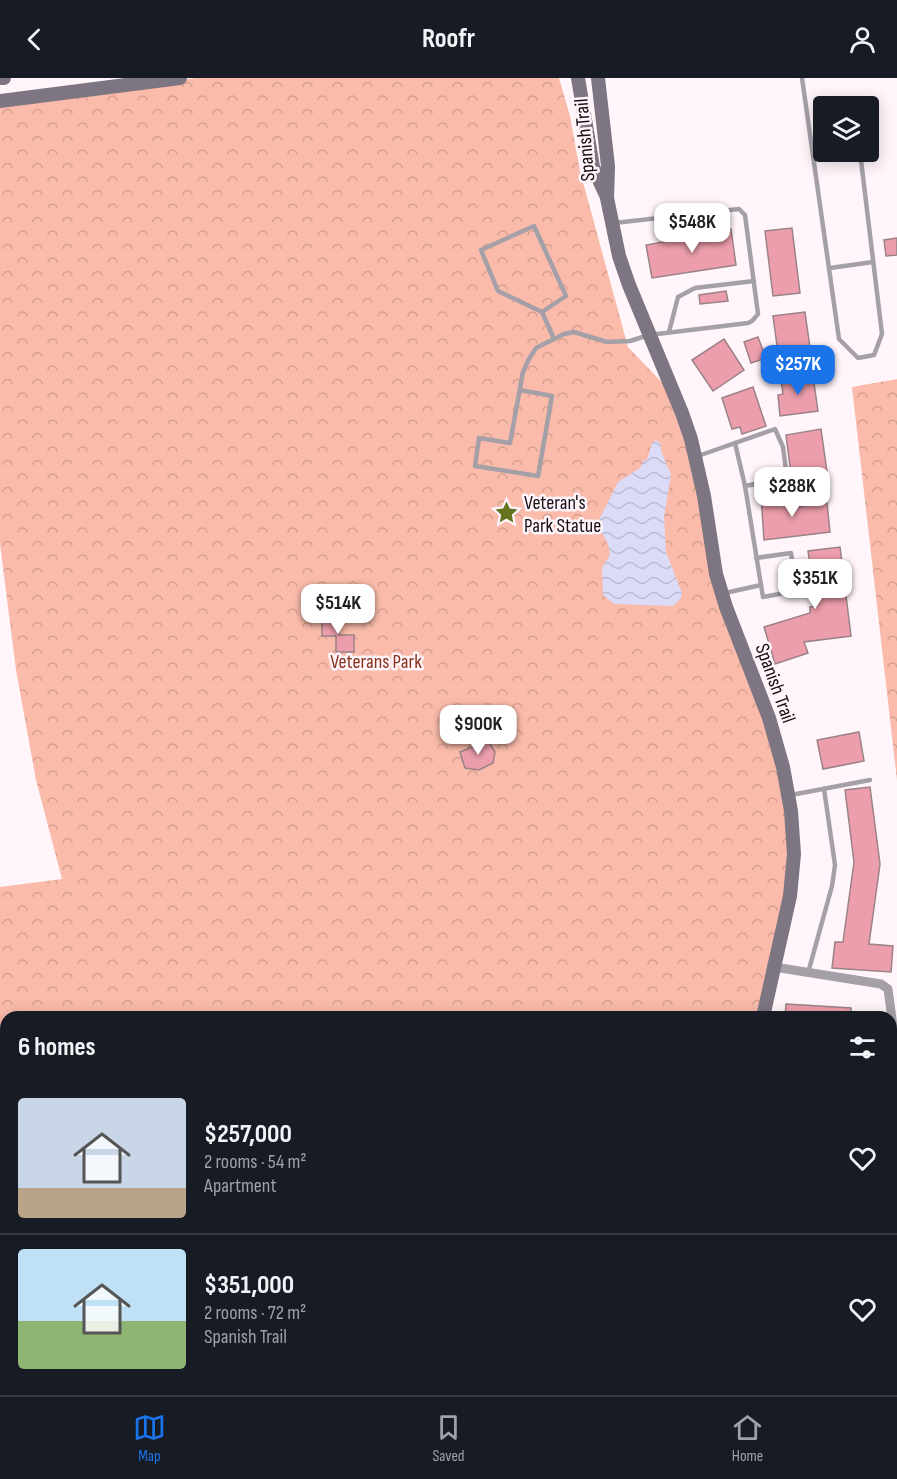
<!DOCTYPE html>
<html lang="en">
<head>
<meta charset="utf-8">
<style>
  body { margin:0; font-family:"Sofia Sans Condensed",sans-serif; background:#20242c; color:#f1f3f6; height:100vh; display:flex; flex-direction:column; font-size:22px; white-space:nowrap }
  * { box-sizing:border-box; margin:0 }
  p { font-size:20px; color:#9ea1a6 }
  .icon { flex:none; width:33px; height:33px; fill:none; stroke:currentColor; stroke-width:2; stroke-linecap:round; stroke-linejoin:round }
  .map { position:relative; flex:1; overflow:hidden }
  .sheet { position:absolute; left:0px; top:933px; width:897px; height:384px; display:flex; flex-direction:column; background:#171b24; border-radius:18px 18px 0 0; box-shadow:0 3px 15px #0003 }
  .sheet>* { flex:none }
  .controls { position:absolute; left:813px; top:18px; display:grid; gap:12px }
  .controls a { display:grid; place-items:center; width:66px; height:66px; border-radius:6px; background:#171b24; box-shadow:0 3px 15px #0003; font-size:30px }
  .price { position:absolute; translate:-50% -51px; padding:0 14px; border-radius:12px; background:#fff; color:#222; font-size:20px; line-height:39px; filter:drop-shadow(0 2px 3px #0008) }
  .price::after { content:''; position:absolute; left:50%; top:36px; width:18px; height:14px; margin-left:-9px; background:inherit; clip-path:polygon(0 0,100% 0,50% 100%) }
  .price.on { background:#1a73e8; color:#fff }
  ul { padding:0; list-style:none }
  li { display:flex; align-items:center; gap:18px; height:150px; padding:0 18px }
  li+li { border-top:2px solid #363941 }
  li span { display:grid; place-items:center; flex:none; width:168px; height:120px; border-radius:6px; color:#555 }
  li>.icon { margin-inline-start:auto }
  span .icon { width:72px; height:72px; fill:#fffc; stroke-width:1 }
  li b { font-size:26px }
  h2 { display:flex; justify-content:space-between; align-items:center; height:72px; padding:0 18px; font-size:26px }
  header { display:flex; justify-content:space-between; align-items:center; height:78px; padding:0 18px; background:#171b24; font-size:27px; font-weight:700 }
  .tabs { display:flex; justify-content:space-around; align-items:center; height:84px; border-top:2px solid #363941; background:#171b24; font-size:16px; color:#9ea1a6 }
  .tabs a { display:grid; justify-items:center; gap:3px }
  .tabs .on { color:#1a73e8 }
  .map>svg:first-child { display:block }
  .park { fill:url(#park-crowns) }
  .water { fill:url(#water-waves) }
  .building { fill:#ed9eac; stroke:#9b8286; stroke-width:1.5 }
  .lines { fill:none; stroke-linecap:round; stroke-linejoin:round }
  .lane { stroke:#a59fa8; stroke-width:4.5 }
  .street { stroke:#a59fa8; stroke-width:9 }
  .secondary { stroke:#7d7581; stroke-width:14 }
  .labels { text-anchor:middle; stroke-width:5; stroke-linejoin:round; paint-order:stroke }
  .street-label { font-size:20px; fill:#171015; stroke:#fff5fb }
  .poi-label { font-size:20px; fill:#171015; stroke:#fff5fb; text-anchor:start }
  .park-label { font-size:20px; fill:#8a321b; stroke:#fff5fb }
</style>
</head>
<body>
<header><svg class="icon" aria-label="back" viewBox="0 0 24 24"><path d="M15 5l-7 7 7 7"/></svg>Roofr<svg class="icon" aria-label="person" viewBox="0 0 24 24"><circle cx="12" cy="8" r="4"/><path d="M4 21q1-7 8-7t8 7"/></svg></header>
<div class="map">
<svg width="897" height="1317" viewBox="0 0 897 1317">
  <defs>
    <pattern id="park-crowns" width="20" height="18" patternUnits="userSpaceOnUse" patternTransform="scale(1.5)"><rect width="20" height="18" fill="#fabbaa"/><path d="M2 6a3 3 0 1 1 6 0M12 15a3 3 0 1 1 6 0" fill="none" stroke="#d6a091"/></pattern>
    <pattern id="water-waves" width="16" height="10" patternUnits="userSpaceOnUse" patternTransform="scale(1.5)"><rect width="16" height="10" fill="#dbdbf7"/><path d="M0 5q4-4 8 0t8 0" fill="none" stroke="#bbbbd3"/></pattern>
  </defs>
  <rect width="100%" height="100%" fill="#fff5fb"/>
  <g class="park">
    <polygon points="196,0 559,0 570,38 580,93 628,269 675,318 743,572 783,689 790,818 763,939 6,939 6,1311 891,1311 894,1317 0,1317 0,809 62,801 36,702 16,592 0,466 0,23"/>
    <polygon points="897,301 897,702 852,309"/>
  </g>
  <polygon class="water" points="656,362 661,366 661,373 671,397 664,439 666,474 682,515 681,520 673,528 614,526 603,517 602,490 610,477 608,466 597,446 618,404 640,390 643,383 647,382 652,365"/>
  <g class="building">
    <polygon points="792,150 800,215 773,218 765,153"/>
    <polygon points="731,151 736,187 652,200 646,167 696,158 695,156"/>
    <polygon points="897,160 897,177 886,178 884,162"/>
    <polygon points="726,213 728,223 700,226 699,217"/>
    <polygon points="805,234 810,270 778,275 773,238"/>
    <polygon points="758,259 766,280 751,285 744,264"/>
    <polygon points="724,261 744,292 713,313 692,282"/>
    <polygon points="813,298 818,333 780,338 778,317 783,316 781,302"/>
    <polygon points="753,309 766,348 742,356 740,349 732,351 722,320"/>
    <polygon points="821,351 829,408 793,411 786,357"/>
    <polygon points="785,415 787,430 827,425 830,454 764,462 761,418"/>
    <polygon points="840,469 851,558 804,564 808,575 775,586 764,549 810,535 810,529 816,528 808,473"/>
    <polygon points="322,540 339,541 339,557 354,557 354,574 336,574 336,558 322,558"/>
    <polygon points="859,654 864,683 823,691 817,662"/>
    <polygon points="488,663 495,674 493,685 479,692 465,690 460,674"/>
    <polygon points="870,709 880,786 869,866 893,868 891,894 832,890 835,864 843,864 854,784 845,712"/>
    <polygon points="786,926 851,930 851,939 785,939"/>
  </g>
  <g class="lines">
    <g class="lane">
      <polyline points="802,0 839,261 858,280 874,277 882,256 860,74"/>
      <polyline points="813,73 824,70"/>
      <polyline points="830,190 873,184"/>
      <polyline points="542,234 566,218 534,148 481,172 498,213 542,234 554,261"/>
      <polyline points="669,254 678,219 695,210 754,203"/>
      <polyline points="520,312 552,318 538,398 475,388 479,360 510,365 523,294 529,281 536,270 564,256 574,254 607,264 630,263 649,257 748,245 752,243 758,236 745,137 739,131 614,145"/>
      <polyline points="735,365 745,408"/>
      <polyline points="698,378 775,351 783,369 787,400 745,408 761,507 725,515"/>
      <polyline points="756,480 791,475 796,513 763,519 761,507"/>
      <polyline points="791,717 870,702"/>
      <polyline points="808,895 832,808 835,787 824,711"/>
    </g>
    <g class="street">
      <polyline points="774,889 881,906 888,911 897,979"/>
      <polyline points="891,1041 897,1036"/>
    </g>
    <g class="secondary">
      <polyline points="0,0 4,0"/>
      <polyline points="578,0 593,89 606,117"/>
      <polyline points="598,0 608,88 607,120 619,178 629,207 682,335 691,361 704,418 716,496 726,529 769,640 783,689 791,733 794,776 790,818 763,939"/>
      <polyline points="0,23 180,0"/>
      <polyline points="891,1309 896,1317"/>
    </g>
  </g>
  <defs>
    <symbol id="sight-bare" viewBox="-9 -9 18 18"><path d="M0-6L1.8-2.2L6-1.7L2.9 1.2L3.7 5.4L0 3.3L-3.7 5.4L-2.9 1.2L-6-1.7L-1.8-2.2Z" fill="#66731f" stroke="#fff5fb" stroke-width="2.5" paint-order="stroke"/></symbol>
  </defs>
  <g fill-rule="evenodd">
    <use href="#sight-bare" x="490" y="418" width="33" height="33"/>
  </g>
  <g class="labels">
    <g class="street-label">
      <text transform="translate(584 62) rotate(-95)" y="7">Spanish Trail</text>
      <text transform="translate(776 605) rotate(70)" y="7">Spanish Trail</text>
    </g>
    <g class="poi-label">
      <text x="524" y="431">Veteran's<tspan x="524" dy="23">Park Statue</tspan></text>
    </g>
    <g class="park-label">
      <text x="376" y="590">Veterans Park</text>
    </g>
  </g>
</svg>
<div class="controls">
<a><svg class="icon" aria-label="layers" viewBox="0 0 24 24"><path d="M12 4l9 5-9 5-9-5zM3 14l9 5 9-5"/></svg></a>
</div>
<b class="price" style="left:692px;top:176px">$548K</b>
<b class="price on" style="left:798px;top:318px">$257K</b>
<b class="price" style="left:792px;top:440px">$288K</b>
<b class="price" style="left:815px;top:532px">$351K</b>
<b class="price" style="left:338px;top:557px">$514K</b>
<b class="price" style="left:478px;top:678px">$900K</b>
<section class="sheet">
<h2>6 homes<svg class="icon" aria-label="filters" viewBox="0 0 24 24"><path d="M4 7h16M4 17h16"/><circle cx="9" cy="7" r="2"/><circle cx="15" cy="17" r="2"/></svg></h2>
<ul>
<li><span style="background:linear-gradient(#c9d6e8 75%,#b9a48a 0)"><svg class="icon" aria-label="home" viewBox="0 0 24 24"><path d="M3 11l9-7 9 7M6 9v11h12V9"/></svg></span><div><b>$257,000</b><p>2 rooms · 54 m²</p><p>Apartment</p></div><svg class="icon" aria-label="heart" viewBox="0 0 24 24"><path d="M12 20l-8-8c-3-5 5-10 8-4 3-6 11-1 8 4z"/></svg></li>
<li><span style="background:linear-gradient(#bfe0f5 60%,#8fb573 0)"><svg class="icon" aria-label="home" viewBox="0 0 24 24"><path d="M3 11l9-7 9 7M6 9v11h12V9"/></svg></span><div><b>$351,000</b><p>2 rooms · 72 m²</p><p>Spanish Trail</p></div><svg class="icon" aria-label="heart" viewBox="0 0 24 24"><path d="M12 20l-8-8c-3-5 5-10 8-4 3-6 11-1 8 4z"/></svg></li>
</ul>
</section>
</div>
<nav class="tabs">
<a class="on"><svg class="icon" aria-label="map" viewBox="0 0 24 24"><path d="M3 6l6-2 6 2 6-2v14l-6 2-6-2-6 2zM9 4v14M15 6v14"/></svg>Map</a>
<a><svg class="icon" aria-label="saved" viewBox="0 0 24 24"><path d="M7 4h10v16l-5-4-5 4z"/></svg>Saved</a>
<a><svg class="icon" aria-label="home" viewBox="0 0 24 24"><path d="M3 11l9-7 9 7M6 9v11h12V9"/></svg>Home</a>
</nav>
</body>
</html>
